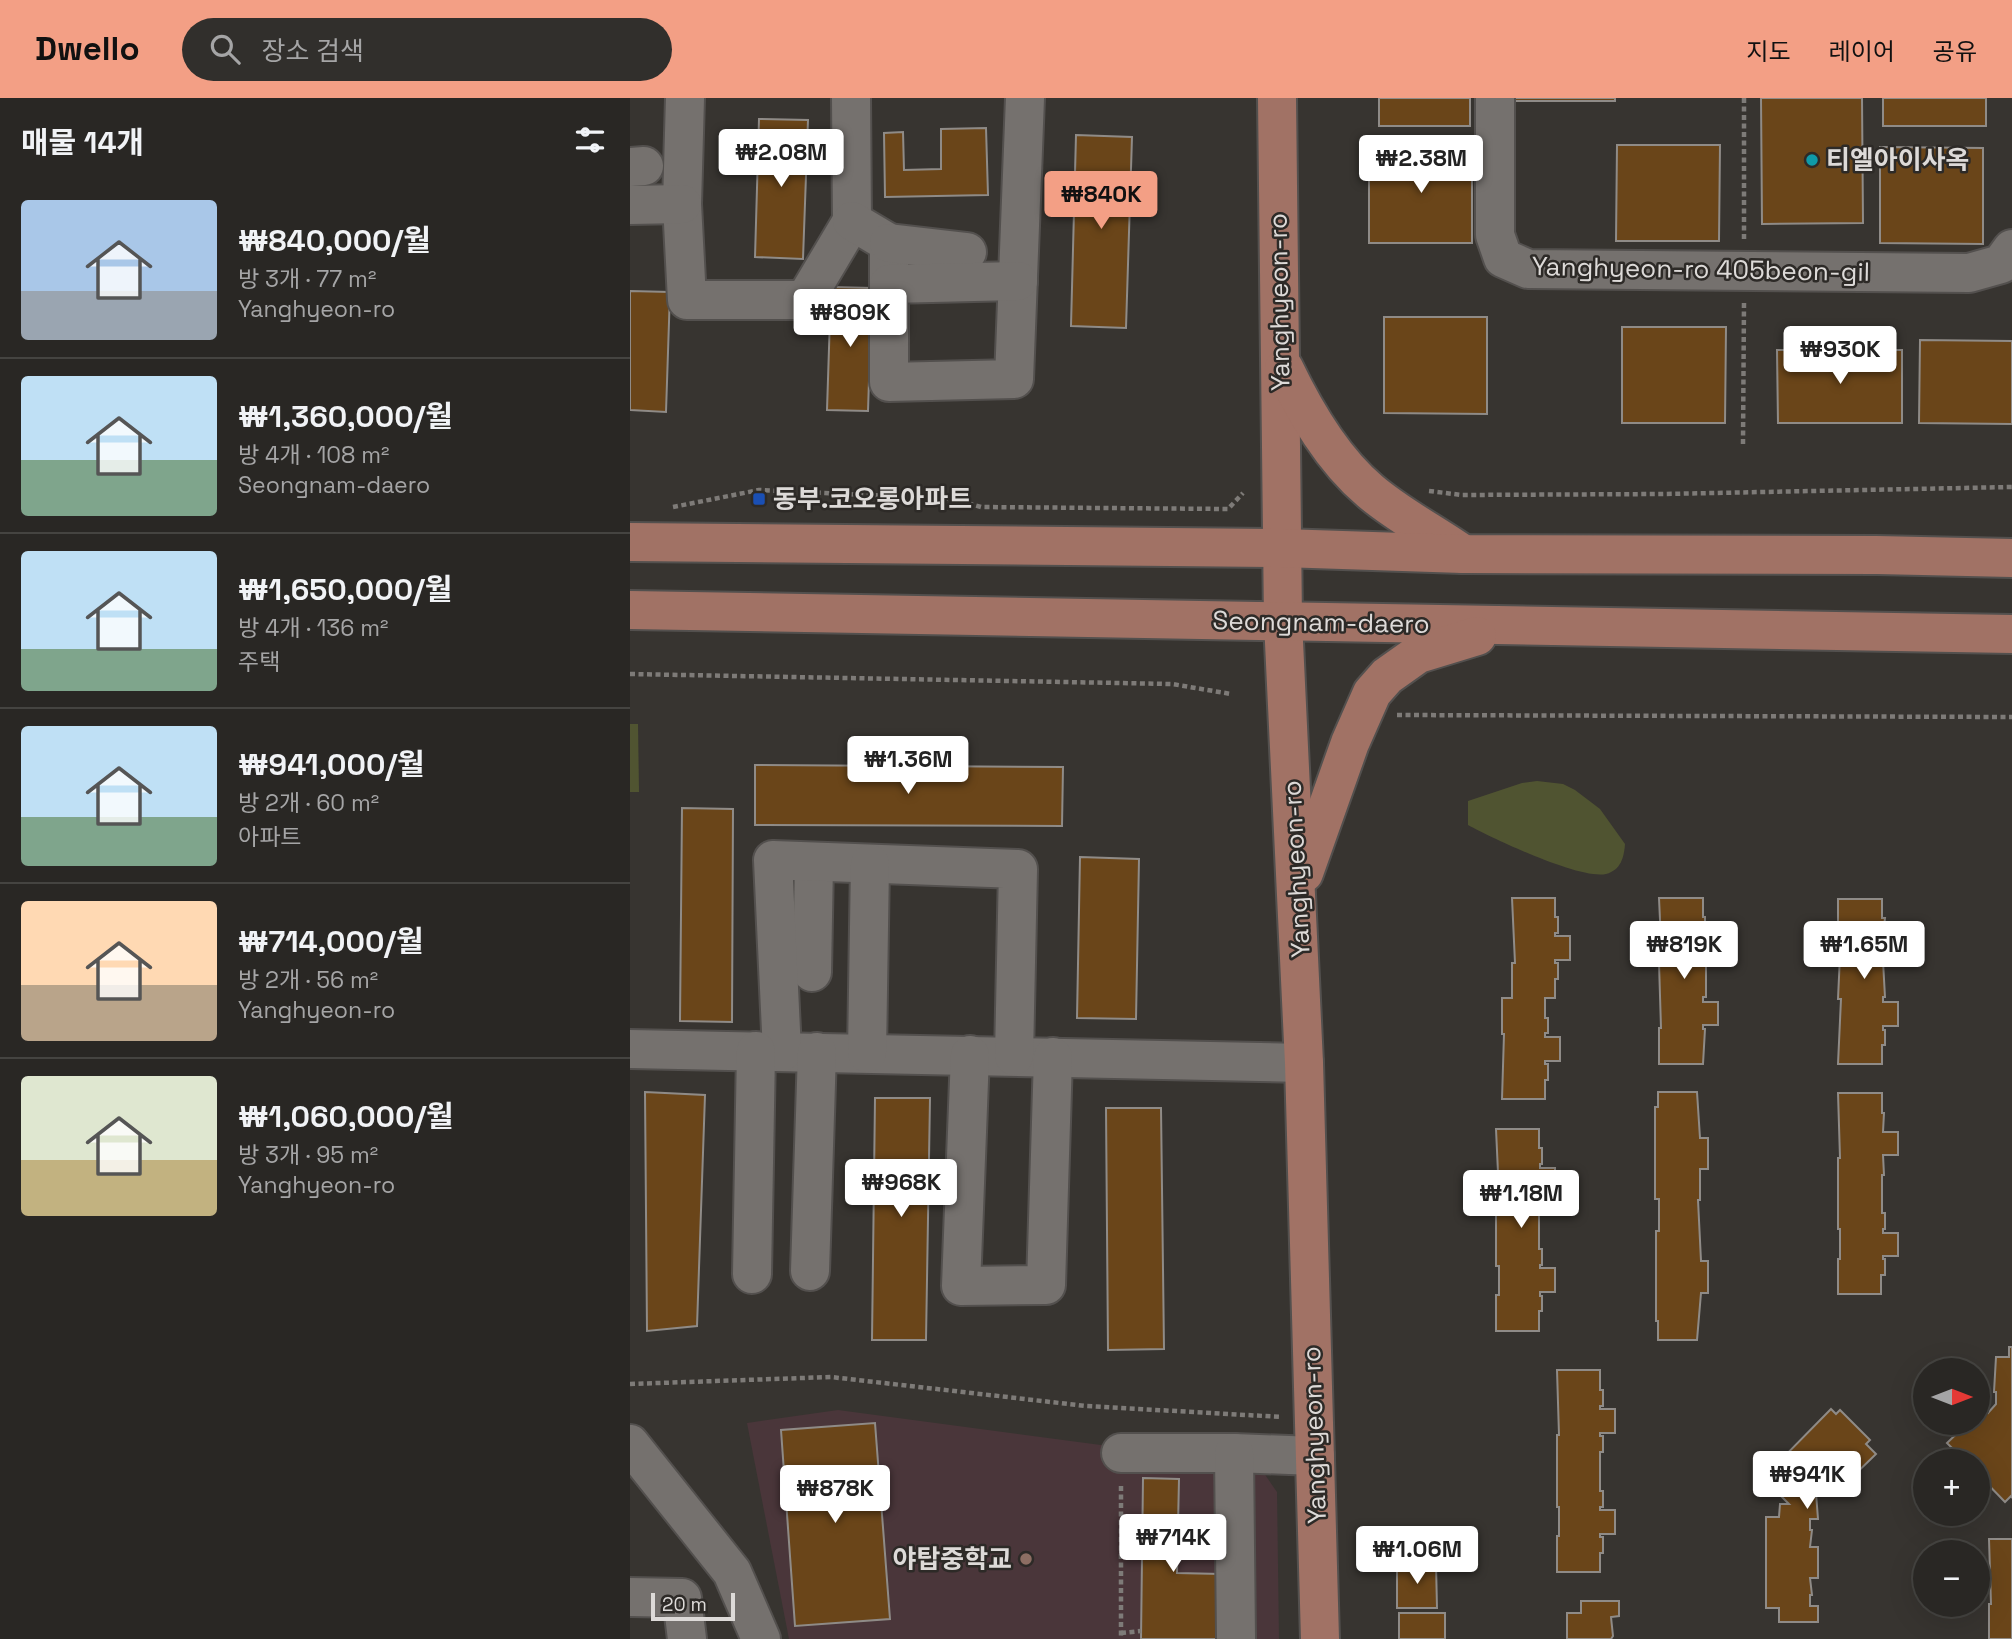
<!DOCTYPE html>
<html lang="ko">
<head>
<meta charset="utf-8">
<style>
  body { margin:0; font-family:"Space Grotesk","Noto Sans KR",sans-serif; background:#312f2c; color:#f1f3f6; height:100vh; display:flex; flex-direction:column; font-size:26px; white-space:nowrap }
  * { box-sizing:border-box; margin:0 }
  p { font-size:23px; color:#a5a5a6 }
  .icon { flex:none; width:38px; height:38px; fill:none; stroke:currentColor; stroke-width:2; stroke-linecap:round; stroke-linejoin:round }
  .map { position:relative; flex:1; overflow:hidden }
  .panel { display:flex; flex-direction:column; background:#292724; width:630px }
  .panel>* { flex:none }
  .needle { width:46px; rotate:90deg }
  .controls { position:absolute; left:1283px; top:1260px; display:grid; gap:14px }
  .controls a { display:grid; place-items:center; width:77px; height:77px; border-radius:50%; background:#292724; box-shadow:0 7px 28px #0002,0 0 0 2px #454441; font-size:35px }
  .scale { position:absolute; left:21px; bottom:18px; width:84px; box-sizing:border-box; padding-left:7px; border:4px solid #dddad8; border-top:0; font-size:19px; line-height:24px; white-space:nowrap; color:#dddad8; -webkit-text-stroke:5px #2d2a27; paint-order:stroke }
  .price { position:absolute; translate:-50% -60px; padding:0 16px; border-radius:7px; background:#fff; color:#222; font-size:23px; line-height:46px; filter:drop-shadow(0 2px 4px #0008) }
  .price::after { content:''; position:absolute; left:50%; top:42px; width:21px; height:16px; margin-left:-10px; background:inherit; clip-path:polygon(0 0,100% 0,50% 100%) }
  .price.active { background:#f39f85; color:#111 }
  ul { padding:0; list-style:none }
  li { display:flex; align-items:center; gap:21px; height:175px; padding:0 21px }
  li+li { border-top:2px solid #454441 }
  li span { display:grid; place-items:center; flex:none; width:196px; height:140px; border-radius:7px; color:#555 }
  li>.icon { margin-inline-start:auto }
  span .icon { width:84px; height:84px; fill:#fffc; stroke-width:1 }
  li b { font-size:30px }
  h2 { display:flex; justify-content:space-between; align-items:center; height:84px; padding:0 21px; font-size:30px }
  header { display:flex; align-items:center; gap:42px; box-sizing:border-box; height:98px; padding:0 35px; background:#f39f85; color:#111 }
  header strong { font-size:33px }
  nav { display:flex; gap:38px; margin-inline-start:auto; font-size:24px }
  .search { width:490px; height:63px; background:#312f2c; display:flex; align-items:center; gap:18px; box-sizing:border-box; padding:0 24px; border-radius:38px; color:#a5a5a6; font-size:26px }
  main { display:flex; flex:1; min-height:0 }
  .map>svg:first-child { display:block }
  .education { fill:#4a363a }
  .green { fill:#505431 }
  .building { fill:#6a4519; stroke:#8f8b87; stroke-width:2 }
  .lines { fill:none; stroke-linecap:round; stroke-linejoin:round }
  .minor-casing { stroke:#53504e; stroke-width:42 }
  .major-casing { stroke:#53504e; stroke-width:42 }
  .path { stroke:#7e7b78; stroke-width:4.5; stroke-dasharray:5 3.5; stroke-linecap:butt }
  .minor { stroke:#75716e; stroke-width:38 }
  .major { stroke:#a17265; stroke-width:38 }
  .culture-dot { fill:#0f9aa8; stroke:#2d2a27; stroke-width:2.5 }
  .transit-dot { fill:#1a4fb4; stroke:#2d2a27; stroke-width:2.5 }
  .education-dot { fill:#8d6e63; stroke:#2d2a27; stroke-width:2.5 }
  .labels { text-anchor:middle; stroke-width:5; stroke-linejoin:round; paint-order:stroke }
  .poi-label { font-size:26px; font-weight:bold; fill:#dddad8; stroke:#2d2a27; text-anchor:start }
  .street-label { font-size:26px; fill:#dddad8; stroke:#2d2a27 }
</style>
</head>
<body>
<header>
<strong>Dwello</strong>
<div class="search"><svg class="icon" aria-label="search" viewBox="0 0 24 24"><circle cx="10" cy="10" r="6"/><path d="M15 15l6 6"/></svg>장소 검색</div>
<nav><a>지도</a><a>레이어</a><a>공유</a></nav>
</header>
<main>
<section class="panel">
<h2>매물 14개<svg class="icon" aria-label="filters" viewBox="0 0 24 24"><path d="M4 7h16M4 17h16"/><circle cx="9" cy="7" r="2"/><circle cx="15" cy="17" r="2"/></svg></h2>
<ul>
<li><span style="background:linear-gradient(#a9c7e8 65%,#9aa5b1 0)"><svg class="icon" aria-label="home" viewBox="0 0 24 24"><path d="M3 11l9-7 9 7M6 9v11h12V9"/></svg></span><div><b>₩840,000/월</b><p>방 3개 · 77 m²</p><p>Yanghyeon-ro</p></div></li>
<li><span style="background:linear-gradient(#bfe0f5 60%,#7fa58c 0)"><svg class="icon" aria-label="home" viewBox="0 0 24 24"><path d="M3 11l9-7 9 7M6 9v11h12V9"/></svg></span><div><b>₩1,360,000/월</b><p>방 4개 · 108 m²</p><p>Seongnam-daero</p></div></li>
<li><span style="background:linear-gradient(#bfe0f5 70%,#7fa58c 0)"><svg class="icon" aria-label="home" viewBox="0 0 24 24"><path d="M3 11l9-7 9 7M6 9v11h12V9"/></svg></span><div><b>₩1,650,000/월</b><p>방 4개 · 136 m²</p><p>주택</p></div></li>
<li><span style="background:linear-gradient(#bfe0f5 65%,#7fa58c 0)"><svg class="icon" aria-label="home" viewBox="0 0 24 24"><path d="M3 11l9-7 9 7M6 9v11h12V9"/></svg></span><div><b>₩941,000/월</b><p>방 2개 · 60 m²</p><p>아파트</p></div></li>
<li><span style="background:linear-gradient(#ffd9b3 60%,#b9a48a 0)"><svg class="icon" aria-label="home" viewBox="0 0 24 24"><path d="M3 11l9-7 9 7M6 9v11h12V9"/></svg></span><div><b>₩714,000/월</b><p>방 2개 · 56 m²</p><p>Yanghyeon-ro</p></div></li>
<li><span style="background:linear-gradient(#dfe7d0 60%,#c2b280 0)"><svg class="icon" aria-label="home" viewBox="0 0 24 24"><path d="M3 11l9-7 9 7M6 9v11h12V9"/></svg></span><div><b>₩1,060,000/월</b><p>방 3개 · 95 m²</p><p>Yanghyeon-ro</p></div></li>
</ul>
</section>
<div class="map">
<svg width="1382" height="1541" viewBox="0 0 1382 1541">
  <rect width="100%" height="100%" fill="#373430"/>
  <polygon class="education" points="208,1312 629,1368 647,1394 649,1541 159,1541 117,1325"/>
  <g class="green">
    <polygon points="0,626 8,626 9,694 0,694"/>
    <path d="M907 683 933 686 945 692 970 711 995 746C994 759 991 772 976 776 950 782 864 741 838 727V703L892 685Z"/>
  </g>
  <g class="building">
    <rect x="749" y="0" width="91" height="28"/>
    <rect x="882" y="0" width="103" height="3"/>
    <polygon points="1131,0 1232,0 1233,125 1132,126"/>
    <rect x="1253" y="0" width="103" height="28"/>
    <polygon points="129,21 178,22 173,161 125,159"/>
    <polygon points="356,30 358,97 255,99 254,35 273,34 274,72 311,71 311,31"/>
    <polygon points="446,37 502,39 496,230 441,228"/>
    <polygon points="987,47 1090,47 1089,143 986,143"/>
    <rect x="739" y="49" width="103" height="96"/>
    <polygon points="1250,49 1353,50 1353,146 1250,145"/>
    <polygon points="201,189 242,190 238,313 197,312"/>
    <polygon points="0,193 40,194 36,314 0,312"/>
    <polygon points="754,219 857,219 857,316 754,315"/>
    <polygon points="992,229 1096,229 1095,325 992,325"/>
    <polygon points="1290,242 1382,243 1382,326 1289,325"/>
    <polygon points="1147,252 1272,252 1272,325 1148,325"/>
    <polygon points="125,667 433,669 432,728 125,727"/>
    <polygon points="52,710 103,711 102,924 50,923"/>
    <polygon points="450,759 509,761 506,921 447,920"/>
    <polygon points="882,800 925,800 925,819 928,819 928,835 925,835 925,838 940,838 940,862 925,862 925,865 928,865 928,881 925,881 925,900 915,900 915,920 918,920 918,935 915,935 915,939 930,939 930,963 915,963 915,966 918,966 918,982 915,982 915,1001 872,1001 874,936 872,936 872,900 882,900 882,865 885,865"/>
    <polygon points="1029,800 1073,800 1073,819 1075,819 1075,835 1073,835 1073,839 1088,839 1088,862 1073,862 1073,867 1076,867 1076,899 1073,899 1073,904 1088,904 1088,927 1073,927 1073,931 1075,931 1073,966 1029,966 1029,930 1031,930 1029,865 1032,865"/>
    <polygon points="1208,801 1252,801 1252,820 1255,820 1253,839 1268,839 1268,863 1253,863 1255,899 1253,899 1253,904 1268,904 1268,928 1253,928 1253,932 1255,932 1255,947 1252,947 1252,966 1208,966 1211,901 1208,901 1211,836 1208,836"/>
    <polygon points="15,994 75,997 67,1228 17,1233"/>
    <polygon points="1028,994 1067,994 1070,1040 1078,1040 1078,1071 1070,1071 1070,1102 1068,1102 1071,1163 1078,1163 1078,1195 1071,1195 1067,1242 1028,1242 1028,1223 1026,1223 1026,1133 1029,1133 1029,1101 1025,1101 1025,1009 1028,1009"/>
    <polygon points="1208,995 1252,995 1252,1015 1254,1015 1253,1034 1268,1034 1268,1057 1253,1057 1254,1077 1252,1077 1252,1115 1255,1115 1255,1131 1253,1131 1253,1135 1268,1135 1268,1158 1253,1158 1253,1161 1255,1161 1255,1177 1251,1177 1251,1196 1208,1196 1208,1161 1210,1161 1210,1131 1208,1131 1208,1060 1210,1060"/>
    <polygon points="245,1000 300,1000 296,1242 242,1242"/>
    <polygon points="476,1010 531,1010 534,1251 478,1252"/>
    <polygon points="866,1031 909,1031 909,1050 912,1050 912,1066 910,1066 910,1070 925,1070 925,1093 910,1093 910,1097 912,1097 912,1112 909,1112 909,1151 912,1151 912,1167 910,1167 910,1170 925,1170 925,1194 910,1194 910,1198 912,1198 912,1213 909,1213 909,1233 866,1233 866,1197 869,1197 869,1168 866,1168 866,1096 869,1096"/>
    <polygon points="1379,1249 1382,1249 1382,1400 1381,1398 1375,1404 1348,1376 1348,1363 1335,1363 1317,1345 1338,1325 1348,1325 1348,1316 1353,1310 1358,1315 1366,1306 1366,1294 1364,1294 1366,1259 1379,1259"/>
    <polygon points="927,1272 970,1272 970,1292 973,1292 973,1308 970,1308 970,1311 985,1311 985,1335 970,1335 970,1338 973,1338 973,1354 970,1354 970,1393 973,1393 973,1409 970,1409 970,1412 985,1412 985,1436 970,1436 970,1439 973,1439 973,1455 970,1455 970,1474 927,1474 927,1438 929,1438 929,1409 927,1409 927,1337 929,1337"/>
    <polygon points="1201,1311 1206,1316 1210,1312 1240,1342 1236,1346 1246,1356 1210,1391 1205,1391 1197,1384 1193,1387 1190,1384 1183,1391 1186,1395 1188,1421 1180,1421 1180,1432 1182,1432 1180,1449 1188,1449 1188,1480 1180,1480 1182,1497 1180,1497 1180,1508 1188,1508 1188,1524 1149,1524 1149,1510 1136,1510 1136,1419 1149,1419 1150,1406 1159,1406 1143,1390 1152,1380 1143,1370"/>
    <polygon points="245,1325 260,1521 165,1528 151,1332"/>
    <polygon points="513,1380 549,1381 547,1475 591,1476 590,1541 511,1541"/>
    <polygon points="1359,1441 1382,1441 1382,1541 1359,1541 1359,1506 1361,1506"/>
    <polygon points="767,1466 806,1466 807,1510 767,1510"/>
    <polygon points="951,1503 989,1503 989,1518 981,1519 983,1538 981,1541 937,1541 937,1515 951,1515"/>
    <rect x="769" y="1515" width="46" height="26"/>
  </g>
  <g class="lines">
    <defs>
      <g id="minor">
        <polyline points="55,0 52,106 57,202 175,202 222,123 221,0"/>
        <polyline points="865,0 865,137 873,160 898,171 1339,175 1371,166 1382,151"/>
        <polyline points="0,69 14,68"/>
        <polyline points="0,107 52,106"/>
        <polyline points="222,123 259,145 259,284 384,281 395,0"/>
        <polyline points="259,145 337,154"/>
        <polyline points="259,186 388,183"/>
        <polyline points="182,874 184,764"/>
        <polyline points="0,951 674,965"/>
        <polyline points="152,954 143,762 388,771 384,958"/>
        <polyline points="237,955 240,766"/>
        <polyline points="340,957 331,1188 416,1187 423,959"/>
        <polyline points="180,1173 187,954"/>
        <polyline points="122,1176 126,953"/>
        <polyline points="0,1346 102,1474 131,1541"/>
        <polyline points="491,1355 604,1355 685,1358"/>
        <polyline points="604,1355 606,1541"/>
        <polyline points="0,1499 52,1500 57,1541"/>
      </g>
      <g id="major">
        <polyline points="647,0 653,523 674,965 690,1541"/>
        <path d="M654 270C675 314 702 361 740 393 768 417 803 435 833 456"/>
        <polyline points="0,444 652,450 833,456 1247,457 1382,460"/>
        <polyline points="0,512 1382,536"/>
        <polyline points="674,775 720,645 742,595 757,578 788,556 847,538"/>
      </g>
    </defs>
    <use href="#minor" class="minor-casing"/>
    <use href="#major" class="major-casing"/>
    <g class="path">
      <polyline points="1114,0 1114,143"/>
      <polyline points="1113,346 1114,204"/>
      <polyline points="799,393 832,397 1033,396 1382,389"/>
      <polyline points="43,409 129,392 324,401 351,409 598,411 613,395"/>
      <polyline points="0,576 542,586 601,596"/>
      <polyline points="767,617 1382,619"/>
      <polyline points="0,1286 201,1279 456,1308 652,1319"/>
      <polyline points="491,1388 491,1541"/>
      <polyline points="491,1535 511,1533"/>
    </g>
    <use href="#minor" class="minor"/>
    <use href="#major" class="major"/>
  </g>
  <circle class="culture-dot" cx="1182" cy="62" r="7"/>
  <rect class="transit-dot" x="122" y="394" width="14" height="14" rx="3.5"/>
  <circle class="education-dot" cx="396" cy="1461" r="7"/>
  <g class="labels">
    <g class="poi-label">
      <text x="1196" y="71">티엘아이사옥</text>
      <text x="143" y="410">동부.코오롱아파트</text>
      <text x="382" y="1470" text-anchor="end">야탑중학교</text>
    </g>
    <g class="street-label">
      <text transform="translate(1071 171) rotate(1)" y="9">Yanghyeon-ro 405beon-gil</text>
      <text transform="translate(649 204) rotate(-91)" y="9">Yanghyeon-ro</text>
      <text transform="translate(691 524) rotate(1)" y="9">Seongnam-daero</text>
      <text transform="translate(666 771) rotate(-93)" y="9">Yanghyeon-ro</text>
      <text transform="translate(684 1337) rotate(-92)" y="9">Yanghyeon-ro</text>
    </g>
  </g>
</svg>
<div class="controls">
<a><svg class="needle" viewBox="-14 -14 28 28"><path d="M0-13l5 13h-10z" fill="#e53935"/><path d="M0 13l5-13h-10z" fill="#a5a5a6"/></svg></a>
<a>+</a>
<a>−</a>
</div>
<div class="scale">20 m</div>
<b class="price" style="left:151px;top:91px">₩2.08M</b>
<b class="price" style="left:791px;top:97px">₩2.38M</b>
<b class="price active" style="left:471px;top:133px">₩840K</b>
<b class="price" style="left:220px;top:251px">₩809K</b>
<b class="price" style="left:1210px;top:288px">₩930K</b>
<b class="price" style="left:278px;top:698px">₩1.36M</b>
<b class="price" style="left:1054px;top:883px">₩819K</b>
<b class="price" style="left:1234px;top:883px">₩1.65M</b>
<b class="price" style="left:271px;top:1121px">₩968K</b>
<b class="price" style="left:891px;top:1132px">₩1.18M</b>
<b class="price" style="left:1177px;top:1413px">₩941K</b>
<b class="price" style="left:205px;top:1427px">₩878K</b>
<b class="price" style="left:543px;top:1476px">₩714K</b>
<b class="price" style="left:787px;top:1488px">₩1.06M</b>
</div>
</main>
</body>
</html>
